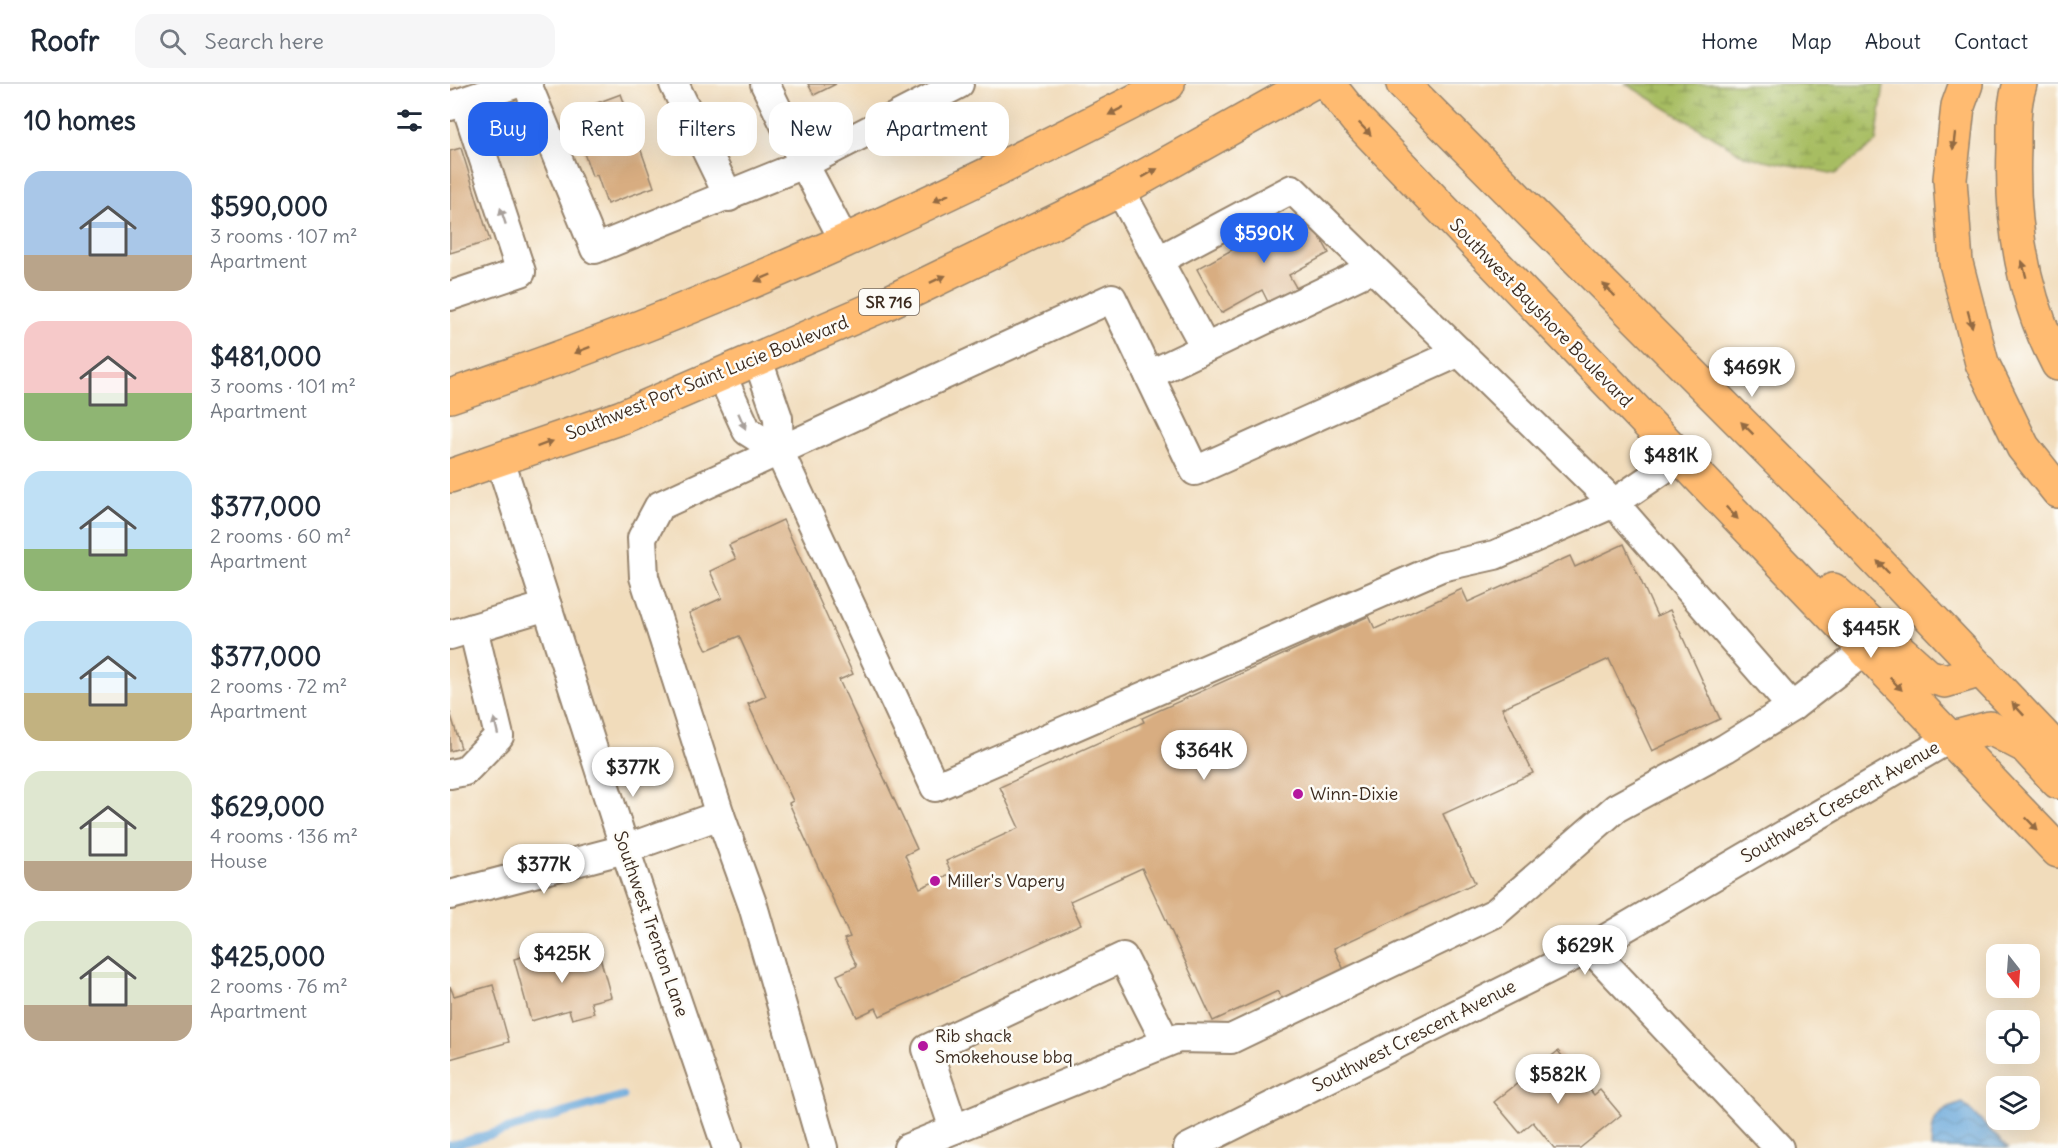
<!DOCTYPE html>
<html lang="en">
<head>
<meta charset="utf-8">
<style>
  body { margin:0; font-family:Delius,sans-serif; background:#f6f6f7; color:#1f2937; height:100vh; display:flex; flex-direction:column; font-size:22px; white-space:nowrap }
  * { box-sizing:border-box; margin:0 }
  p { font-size:20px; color:#747a83 }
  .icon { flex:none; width:33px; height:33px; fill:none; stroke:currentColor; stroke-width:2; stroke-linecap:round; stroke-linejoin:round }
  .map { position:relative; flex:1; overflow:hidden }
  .drawer { display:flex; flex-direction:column; background:#fff; width:450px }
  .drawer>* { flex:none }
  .guide { position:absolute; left:18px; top:18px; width:570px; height:54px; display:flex; gap:12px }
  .needle { width:39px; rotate:163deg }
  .controls { position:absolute; left:1536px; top:860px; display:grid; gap:12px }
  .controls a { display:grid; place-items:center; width:54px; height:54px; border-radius:12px; background:#fff; box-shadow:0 6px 24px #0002; font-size:30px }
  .price { position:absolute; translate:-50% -51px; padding:0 14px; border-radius:21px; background:#fff; color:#222; font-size:20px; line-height:39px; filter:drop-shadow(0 2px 3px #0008) }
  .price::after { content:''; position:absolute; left:50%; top:36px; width:18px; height:14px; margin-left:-9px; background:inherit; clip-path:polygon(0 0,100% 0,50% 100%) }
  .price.on { background:#2563eb; color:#fff }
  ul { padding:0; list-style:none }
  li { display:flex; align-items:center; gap:18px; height:150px; padding:0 24px }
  li span { display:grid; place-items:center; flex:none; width:168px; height:120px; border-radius:18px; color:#555 }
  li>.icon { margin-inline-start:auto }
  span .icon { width:72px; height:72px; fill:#fffc; stroke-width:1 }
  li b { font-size:26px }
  h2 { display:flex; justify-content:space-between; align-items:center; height:72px; padding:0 24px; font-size:26px }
  .pill { padding:0 21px; border-radius:18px; background:#fff; box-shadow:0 6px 24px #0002; font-size:21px; line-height:54px }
  .pill.on { background:#2563eb; color:#fff }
  header { display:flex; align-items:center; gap:36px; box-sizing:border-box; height:84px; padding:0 30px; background:#fff; border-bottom:2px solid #e0e1e3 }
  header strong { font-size:28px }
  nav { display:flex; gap:33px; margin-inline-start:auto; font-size:21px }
  .search { width:420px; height:54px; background:#f6f6f7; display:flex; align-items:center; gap:15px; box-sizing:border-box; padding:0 21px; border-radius:18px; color:#747a83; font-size:22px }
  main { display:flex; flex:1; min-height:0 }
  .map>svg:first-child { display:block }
  .wetland { fill:url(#wetland-marsh); stroke:#717440; stroke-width:1.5 }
  .water { fill:url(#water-waves); stroke:#50687c; stroke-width:1.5 }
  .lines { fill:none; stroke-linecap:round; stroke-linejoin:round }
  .stream { stroke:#66a6d9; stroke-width:9 }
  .building { fill:#d8ad81 }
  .minor-casing { stroke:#96836c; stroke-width:32 }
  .major-casing { stroke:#96836c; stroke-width:36 }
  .highway-casing { stroke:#96836c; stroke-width:36 }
  .minor { stroke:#fff; stroke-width:28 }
  .major { stroke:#ffbb71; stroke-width:33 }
  .highway { stroke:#ffbb71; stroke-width:33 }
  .oneway { fill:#936b43 }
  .oneway2 { fill:#a79f9a }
  .poi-dot { fill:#b5179e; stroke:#fdfcf7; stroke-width:2 }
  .labels { text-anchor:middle; stroke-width:5; stroke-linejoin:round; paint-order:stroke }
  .shield { fill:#fdfcf7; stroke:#75695f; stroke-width:1.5 }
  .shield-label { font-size:16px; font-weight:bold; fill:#3b2a1e }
  .street-label { font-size:18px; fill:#3b2a1e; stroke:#fdfcf7 }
  .poi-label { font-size:18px; fill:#3b2a1e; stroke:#fdfcf7; text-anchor:start }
</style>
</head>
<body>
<header>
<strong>Roofr</strong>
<div class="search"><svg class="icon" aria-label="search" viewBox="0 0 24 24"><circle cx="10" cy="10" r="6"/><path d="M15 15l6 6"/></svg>Search here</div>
<nav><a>Home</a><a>Map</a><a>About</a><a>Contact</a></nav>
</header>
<main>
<section class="drawer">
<h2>10 homes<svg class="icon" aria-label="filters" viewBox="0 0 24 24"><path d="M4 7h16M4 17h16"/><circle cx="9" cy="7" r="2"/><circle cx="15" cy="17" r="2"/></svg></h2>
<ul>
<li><span style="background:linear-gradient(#a9c7e8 70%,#b9a48a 0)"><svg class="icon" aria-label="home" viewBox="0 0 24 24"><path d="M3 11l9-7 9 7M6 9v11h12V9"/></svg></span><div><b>$590,000</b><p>3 rooms · 107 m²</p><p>Apartment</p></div></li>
<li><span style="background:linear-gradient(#f6c9c9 60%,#8fb573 0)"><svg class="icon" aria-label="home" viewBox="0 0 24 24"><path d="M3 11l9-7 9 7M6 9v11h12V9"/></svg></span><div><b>$481,000</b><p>3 rooms · 101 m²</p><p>Apartment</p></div></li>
<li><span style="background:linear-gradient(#bfe0f5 65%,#8fb573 0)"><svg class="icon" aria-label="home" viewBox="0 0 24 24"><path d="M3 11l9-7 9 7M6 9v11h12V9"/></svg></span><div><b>$377,000</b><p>2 rooms · 60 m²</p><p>Apartment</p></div></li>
<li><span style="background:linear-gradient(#bfe0f5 60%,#c2b280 0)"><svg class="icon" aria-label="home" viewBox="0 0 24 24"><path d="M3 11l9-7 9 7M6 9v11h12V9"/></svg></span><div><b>$377,000</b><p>2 rooms · 72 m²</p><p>Apartment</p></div></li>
<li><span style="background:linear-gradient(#dfe7d0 75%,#b9a48a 0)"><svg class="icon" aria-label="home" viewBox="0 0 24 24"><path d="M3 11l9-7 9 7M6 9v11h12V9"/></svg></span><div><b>$629,000</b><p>4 rooms · 136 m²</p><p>House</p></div></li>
<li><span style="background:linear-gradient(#dfe7d0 70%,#b9a48a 0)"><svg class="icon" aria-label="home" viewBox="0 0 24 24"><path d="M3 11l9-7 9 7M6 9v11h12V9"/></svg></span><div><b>$425,000</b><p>2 rooms · 76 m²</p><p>Apartment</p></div></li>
</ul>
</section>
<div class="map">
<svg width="1608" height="1064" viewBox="0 0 1608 1064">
  <defs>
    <pattern id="wetland-marsh" width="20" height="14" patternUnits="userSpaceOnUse" patternTransform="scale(1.5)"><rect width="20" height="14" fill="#a7bd62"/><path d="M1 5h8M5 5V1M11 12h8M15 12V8" fill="none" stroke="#899a50"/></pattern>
    <pattern id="water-waves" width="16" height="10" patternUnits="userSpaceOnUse" patternTransform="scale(1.5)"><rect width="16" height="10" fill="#66a6d9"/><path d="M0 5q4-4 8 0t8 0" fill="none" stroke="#5587af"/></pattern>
  </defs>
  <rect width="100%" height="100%" fill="#fdfcf7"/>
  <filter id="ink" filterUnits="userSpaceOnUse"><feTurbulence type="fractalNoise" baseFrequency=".0167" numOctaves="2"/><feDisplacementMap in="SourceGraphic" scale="12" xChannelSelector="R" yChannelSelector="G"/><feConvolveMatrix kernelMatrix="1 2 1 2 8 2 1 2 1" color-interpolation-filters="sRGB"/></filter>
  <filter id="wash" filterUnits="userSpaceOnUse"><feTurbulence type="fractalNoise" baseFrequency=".008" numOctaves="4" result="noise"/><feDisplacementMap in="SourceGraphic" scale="24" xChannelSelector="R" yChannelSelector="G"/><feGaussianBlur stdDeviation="1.35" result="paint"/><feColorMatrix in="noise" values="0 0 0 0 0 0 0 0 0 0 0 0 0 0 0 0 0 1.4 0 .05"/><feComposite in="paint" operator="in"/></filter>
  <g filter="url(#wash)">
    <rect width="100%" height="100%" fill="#f1dcbb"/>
    <polygon class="wetland" points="1176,0 1434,0 1426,58 1385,90 1295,72"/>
    <path class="water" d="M1513 1019 1558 1064H1481C1482 1035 1484 1027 1513 1019Z"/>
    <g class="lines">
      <polyline class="stream" points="0,1062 173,1012"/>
    </g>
    <g id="blocks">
      <g class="building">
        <polygon points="358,0 386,0 364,11"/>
        <polygon points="171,10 204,103 157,120 147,91 142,92 120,29"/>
        <polygon points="11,64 40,157 0,169 0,67"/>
        <polygon points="855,126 879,169 839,191 848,207 820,222 812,206 771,229 747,185"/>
        <polygon points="333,436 403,590 389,596 467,765 455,771 470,804 502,790 496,777 569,744 550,703 694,638 692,634 919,532 925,545 1012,505 1018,518 1120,472 1125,483 1174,460 1207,532 1220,526 1270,635 1202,667 1159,575 1052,624 1083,689 993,730 1025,799 884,864 898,895 836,924 828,907 763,937 692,784 620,817 631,840 430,932 426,924 407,933 387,891 407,882 394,855 400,853 339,719 343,717 298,620 316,612 289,552 257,566 239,529 272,514 260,487 286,475 279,461"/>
        <polygon points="0,628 11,664 0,667"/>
        <polygon points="148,866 161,913 141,918 144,929 122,935 119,926 81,937 64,875 93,867 97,880"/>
        <polygon points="43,901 59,958 0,975 0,902 4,912"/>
        <polygon points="1108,967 1144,1011 1150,1006 1171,1031 1130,1064 1104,1064 1083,1038 1070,1049 1044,1018"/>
      </g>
    </g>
  </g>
  <g filter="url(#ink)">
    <use href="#blocks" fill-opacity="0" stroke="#96836c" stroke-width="1.5"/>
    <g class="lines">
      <defs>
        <g id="minor">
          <polyline points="77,0 145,165 354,80 509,0"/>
          <polyline points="224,0 279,113"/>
          <polyline points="315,0 354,80 395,158"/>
          <polyline points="0,22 65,0"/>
          <polyline points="670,106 755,263"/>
          <polyline points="709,176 842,105 1164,419 1342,623"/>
          <polyline points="0,212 71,188 15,18"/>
          <polyline points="308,276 328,334 329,367 485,703 991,483 1045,471 1164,419 1230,374"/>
          <polyline points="699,291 923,184"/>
          <polyline points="272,292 297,347 329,367"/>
          <polyline points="50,376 175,765 277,1064"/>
          <polyline points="0,551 97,522"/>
          <polyline points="0,690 15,687 49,652 23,544"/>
          <polyline points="0,811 175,765 270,731"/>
          <polyline points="1140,864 1329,1064"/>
          <polyline points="504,1045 477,965 673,873 716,958"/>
          <polyline points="373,1064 303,822 270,731 194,493 192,454 209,422 662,214 745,387 1010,268"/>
          <polyline points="458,1064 728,954 781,955 1045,829 1166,724 1276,664 1342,623 1414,567"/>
          <polyline points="738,1064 1140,864 1499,655"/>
        </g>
        <g id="major">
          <polyline points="878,0 906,35 1608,767"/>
          <polyline points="953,0 1385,433 1608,667"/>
          <path d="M0 312C249 229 484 121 718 0"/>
          <polyline points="0,392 172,333 437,219 670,106 859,0"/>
          <polyline points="1383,506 1478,592 1495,597 1532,586"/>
          <polyline points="1499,655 1540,644 1575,662 1608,698"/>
        </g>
        <g id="highway">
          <polyline points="1516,0 1508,22 1500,95 1506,179 1532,279 1573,363 1608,407"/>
          <path d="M1570 0C1563 21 1564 42 1564 64 1561 138 1573 214 1608 280"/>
        </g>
      </defs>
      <use href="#minor" class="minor-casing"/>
      <use href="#major" class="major-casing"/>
      <use href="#highway" class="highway-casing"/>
      <use href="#minor" class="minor"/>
      <use href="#major" class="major"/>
      <use href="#highway" class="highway"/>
    </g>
    <defs><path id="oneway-solid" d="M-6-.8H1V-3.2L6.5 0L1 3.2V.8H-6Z" transform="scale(1.5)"/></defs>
    <g class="oneway">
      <use href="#oneway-solid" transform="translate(666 27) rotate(153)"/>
      <use href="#oneway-solid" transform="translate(915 45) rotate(46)"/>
      <use href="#oneway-solid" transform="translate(1504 57) rotate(97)"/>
      <use href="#oneway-solid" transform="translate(700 89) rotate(-29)"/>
      <use href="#oneway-solid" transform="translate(491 114) rotate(155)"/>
      <use href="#oneway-solid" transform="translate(1574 185) rotate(-105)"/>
      <use href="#oneway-solid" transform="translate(313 194) rotate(157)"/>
      <use href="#oneway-solid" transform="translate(488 195) rotate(-25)"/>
      <use href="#oneway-solid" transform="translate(1159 206) rotate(-135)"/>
      <use href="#oneway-solid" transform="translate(1520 235) rotate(75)"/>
      <use href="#oneway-solid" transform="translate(132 266) rotate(159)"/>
      <use href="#oneway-solid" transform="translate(1297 344) rotate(-135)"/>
      <use href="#oneway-solid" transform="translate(95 360) rotate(-20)"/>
      <use href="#oneway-solid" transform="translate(1282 429) rotate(46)"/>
      <use href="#oneway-solid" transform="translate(1433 483) rotate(-134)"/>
      <use href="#oneway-solid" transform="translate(1446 600) rotate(46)"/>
      <use href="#oneway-solid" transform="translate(1568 625) rotate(-133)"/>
      <use href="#oneway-solid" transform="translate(1582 740) rotate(46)"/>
    </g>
    <g class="oneway2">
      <use href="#oneway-solid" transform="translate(53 132) rotate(-108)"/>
      <use href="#oneway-solid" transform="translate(292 337) rotate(66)"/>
      <use href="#oneway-solid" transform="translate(46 642) rotate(-103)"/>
    </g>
  </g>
  <g class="poi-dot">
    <circle cx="848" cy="710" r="6"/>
    <circle cx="485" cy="797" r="6"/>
    <circle cx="473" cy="962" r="6"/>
  </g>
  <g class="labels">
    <rect class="shield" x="409" y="205" width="60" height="26" rx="4.5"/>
    <g class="shield-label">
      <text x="439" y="224">SR 716</text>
    </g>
    <g class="street-label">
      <text transform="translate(1091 229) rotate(46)" y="6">Southwest Bayshore Boulevard</text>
      <text transform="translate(257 294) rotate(-22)" y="6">Southwest Port Saint Lucie Boulevard</text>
      <text transform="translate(1390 718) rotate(-30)" y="6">Southwest Crescent Avenue</text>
      <text transform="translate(201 840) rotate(71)" y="6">Southwest Trenton Lane</text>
      <text transform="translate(964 952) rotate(-27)" y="6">Southwest Crescent Avenue</text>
    </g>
    <g class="poi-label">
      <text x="860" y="716">Winn-Dixie</text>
      <text x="497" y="803">Miller's Vapery</text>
      <text x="485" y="958">Rib shack<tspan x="485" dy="21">Smokehouse bbq</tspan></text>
    </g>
  </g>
</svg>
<div class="controls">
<a><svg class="needle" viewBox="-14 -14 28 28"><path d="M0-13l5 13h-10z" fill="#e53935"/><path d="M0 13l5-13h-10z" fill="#747a83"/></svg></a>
<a><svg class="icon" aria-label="locate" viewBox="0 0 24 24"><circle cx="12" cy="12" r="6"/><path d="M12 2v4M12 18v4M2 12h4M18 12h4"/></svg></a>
<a><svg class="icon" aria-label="layers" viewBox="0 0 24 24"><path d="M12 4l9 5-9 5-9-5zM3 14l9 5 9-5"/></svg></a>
</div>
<b class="price on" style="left:814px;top:180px">$590K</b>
<b class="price" style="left:1302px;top:314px">$469K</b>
<b class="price" style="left:1221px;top:402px">$481K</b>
<b class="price" style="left:1421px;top:575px">$445K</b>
<b class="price" style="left:754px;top:697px">$364K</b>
<b class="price" style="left:183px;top:714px">$377K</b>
<b class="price" style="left:94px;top:811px">$377K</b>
<b class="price" style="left:1135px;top:892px">$629K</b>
<b class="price" style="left:112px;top:900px">$425K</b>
<b class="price" style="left:1108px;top:1021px">$582K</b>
<div class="guide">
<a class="pill on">Buy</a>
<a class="pill">Rent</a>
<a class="pill">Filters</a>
<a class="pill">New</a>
<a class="pill">Apartment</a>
</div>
</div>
</main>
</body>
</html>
